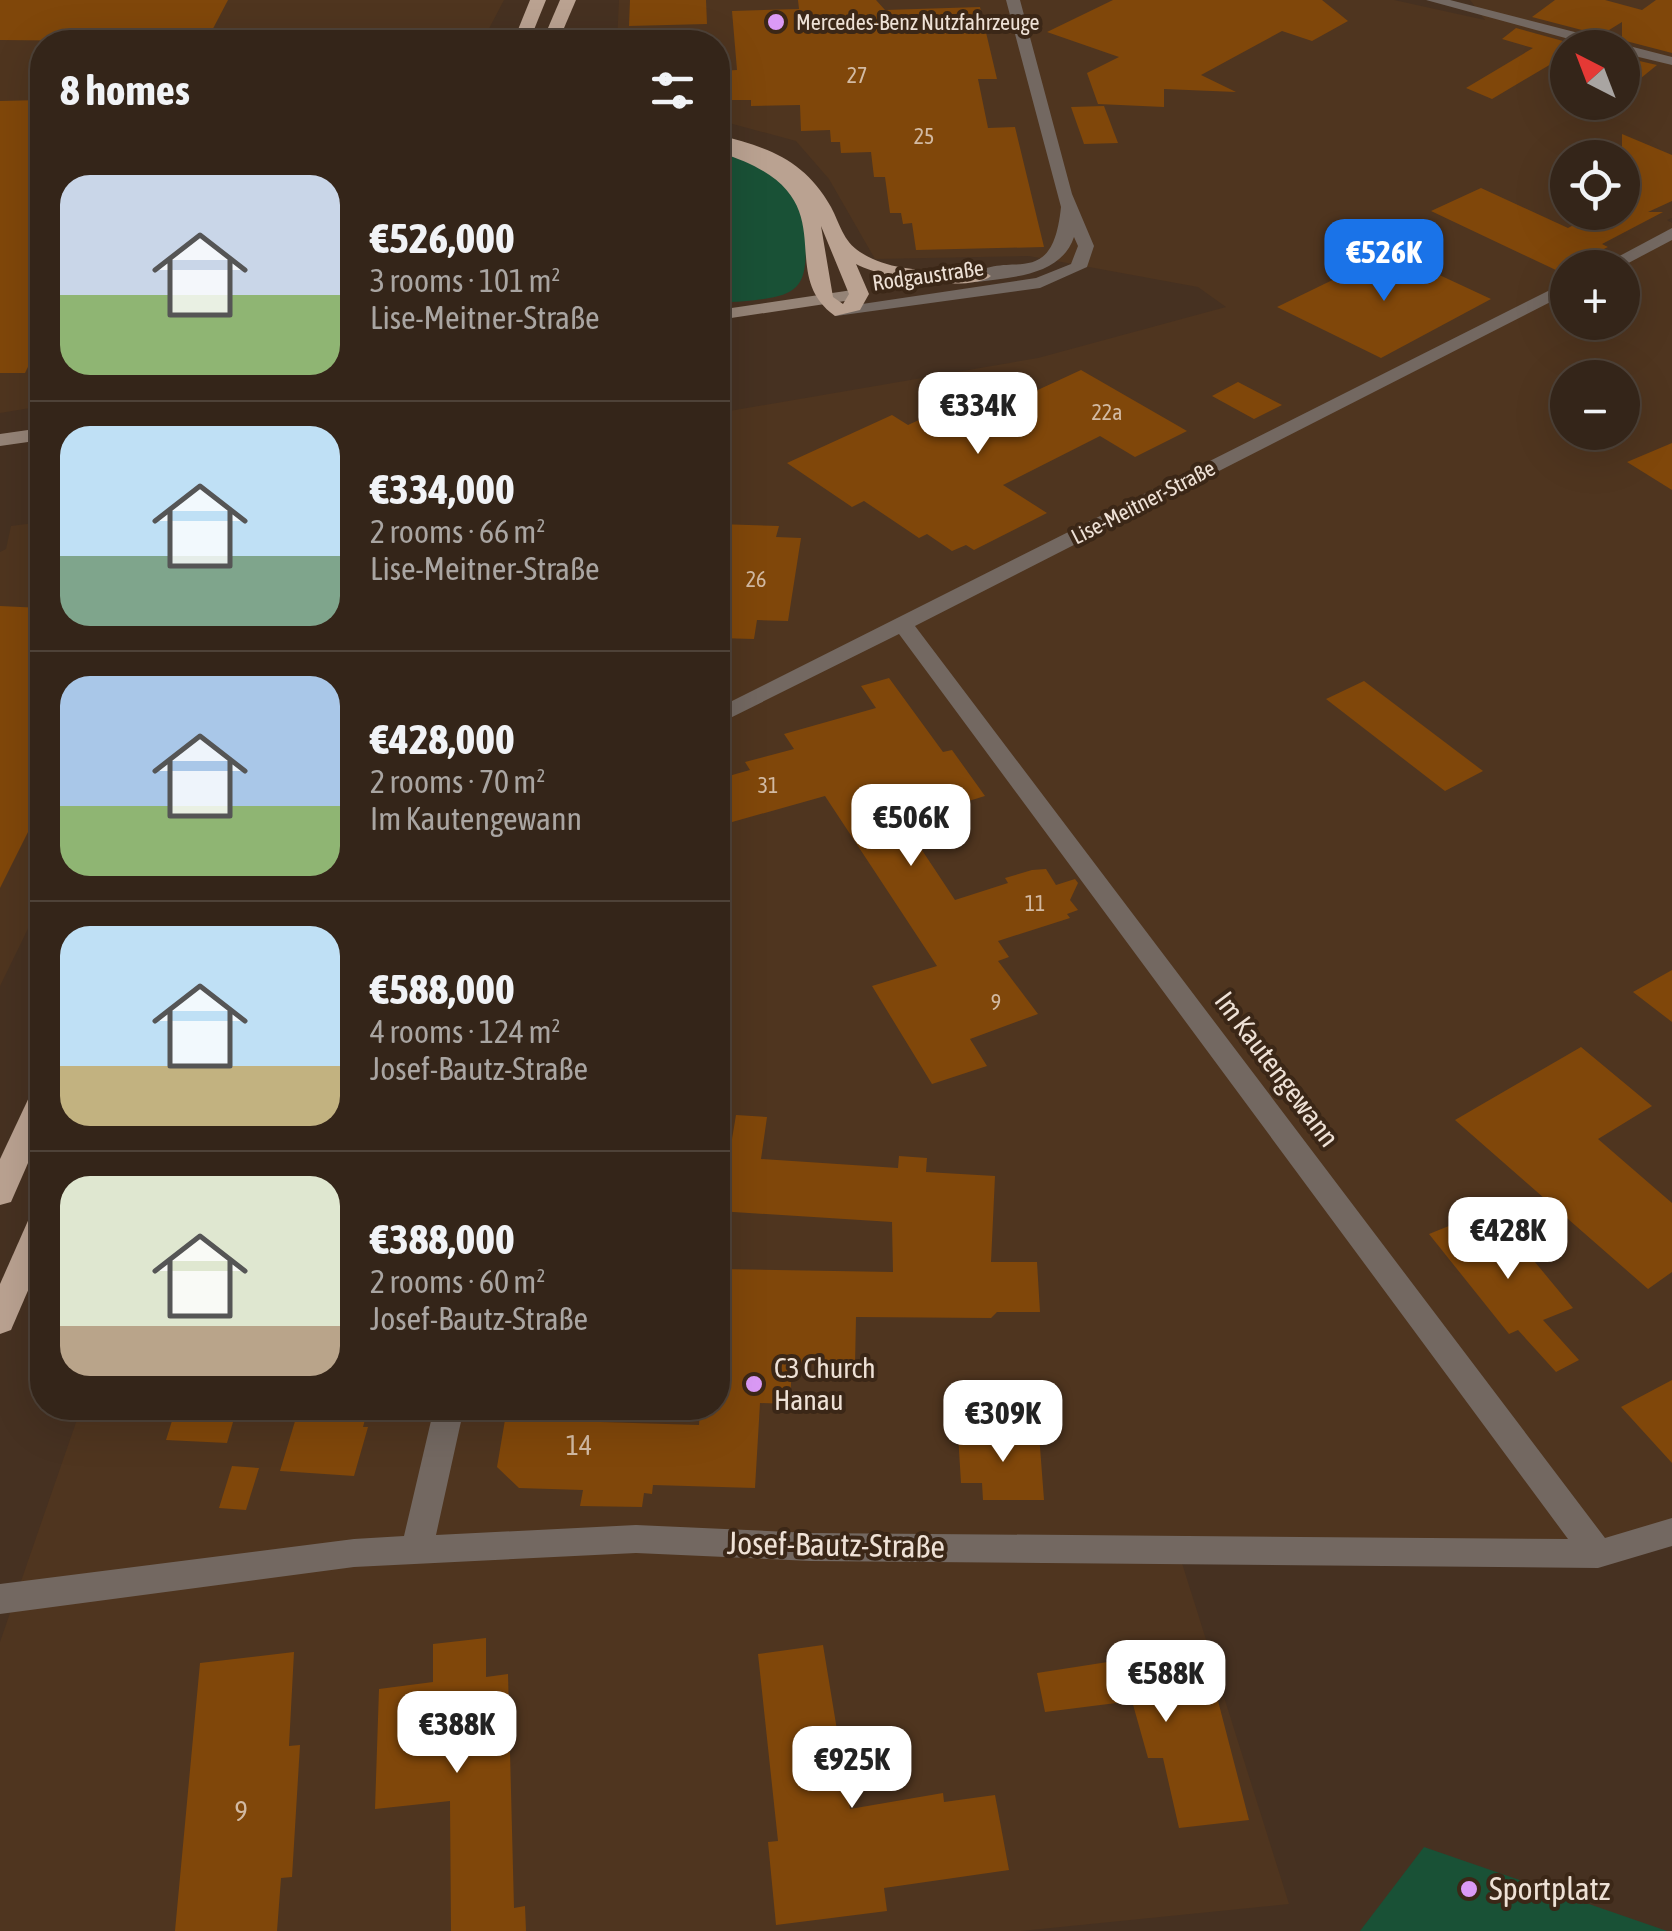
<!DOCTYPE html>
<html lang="en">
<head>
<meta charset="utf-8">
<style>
  body { margin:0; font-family:"Asap Condensed",sans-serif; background:#3f3126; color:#f1f3f6; height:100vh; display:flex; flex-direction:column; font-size:38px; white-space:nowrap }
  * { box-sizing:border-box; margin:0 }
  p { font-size:32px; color:#a9a5a2 }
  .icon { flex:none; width:55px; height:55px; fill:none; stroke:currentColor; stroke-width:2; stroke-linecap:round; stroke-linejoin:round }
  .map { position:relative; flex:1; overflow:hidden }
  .sheet { position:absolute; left:30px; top:30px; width:700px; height:1390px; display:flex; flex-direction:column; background:#342519; border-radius:40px; box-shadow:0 10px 40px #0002,0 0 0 2px #4e4238 }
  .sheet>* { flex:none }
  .needle { width:65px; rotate:318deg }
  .controls { position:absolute; left:1550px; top:30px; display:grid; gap:20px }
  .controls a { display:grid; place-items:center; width:90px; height:90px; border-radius:50%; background:#342519; box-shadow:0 10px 40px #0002,0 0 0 2px #4e4238; font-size:50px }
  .price { position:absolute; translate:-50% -85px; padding:0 22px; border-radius:20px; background:#fff; color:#222; font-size:32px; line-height:65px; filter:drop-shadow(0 2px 5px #0008) }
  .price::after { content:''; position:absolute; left:50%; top:60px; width:30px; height:22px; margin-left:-15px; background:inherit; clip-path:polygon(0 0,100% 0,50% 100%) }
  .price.on { background:#1a73e8; color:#fff }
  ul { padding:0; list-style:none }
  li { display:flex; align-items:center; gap:30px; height:250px; padding:0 30px }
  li+li { border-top:2px solid #4e4238 }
  li span { display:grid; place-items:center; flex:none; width:280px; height:200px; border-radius:30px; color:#555 }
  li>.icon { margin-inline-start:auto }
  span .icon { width:120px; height:120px; fill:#fffc; stroke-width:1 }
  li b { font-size:42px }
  h2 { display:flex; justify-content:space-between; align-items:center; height:120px; padding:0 30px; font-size:42px }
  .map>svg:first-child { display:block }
  .built { fill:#4f351f; fill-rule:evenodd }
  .green { fill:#195136 }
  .building { fill:#80470a }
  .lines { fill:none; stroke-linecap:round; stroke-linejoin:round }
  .minor { fill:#736861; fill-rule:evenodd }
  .tertiary { fill:#736861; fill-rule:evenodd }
  .secondary { fill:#958477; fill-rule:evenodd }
  .trunk { fill:#baa291; fill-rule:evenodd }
  .poi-dot { fill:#db9af6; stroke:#3b2717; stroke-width:4 }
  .labels { text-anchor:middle; stroke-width:8; stroke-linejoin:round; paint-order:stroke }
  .far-poi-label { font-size:22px; fill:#eee1d6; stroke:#3b2717; text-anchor:start }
  .number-label { font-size:22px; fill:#d2baa3 }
  .far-street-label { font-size:22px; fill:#eee1d6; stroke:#3b2717 }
  .street-label { font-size:28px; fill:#eee1d6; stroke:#3b2717 }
  .poi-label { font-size:28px; fill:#eee1d6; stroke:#3b2717; text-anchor:start }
  .near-number-label { font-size:28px; fill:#d2baa3 }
  .near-street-label { font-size:32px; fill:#eee1d6; stroke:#3b2717 }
  .near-poi-label { font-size:32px; fill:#eee1d6; stroke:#3b2717; text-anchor:start }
</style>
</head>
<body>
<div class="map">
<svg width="1672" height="1931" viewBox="0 0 1672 1931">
  <rect width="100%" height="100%" fill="#463121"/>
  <g class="built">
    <polygon points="0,0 504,0 482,42 42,42 42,406 0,413"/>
    <path d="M619 0H1394L1485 20 1470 0H1672V218L1667 220 1672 223V1532L1645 1542 1181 1560 1289 1904 1021 1931H0V1642L81 1408H718V413L1038 358 1226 307 1198 287 1029 256 875 259 829 179 796 141 718 120V42H617ZM1568 48H1622V102H1568ZM1568 158H1622V212H1568ZM1568 268H1622V322H1568ZM1568 378H1622V432H1568Z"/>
    <polygon points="42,522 42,900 0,986 0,552 6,549 11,526"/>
  </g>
  <g class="green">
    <path d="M718 150 767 167 804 205C809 295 810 297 718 303Z"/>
    <polygon points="1424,1847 1667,1931 1360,1931"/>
  </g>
  <g class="building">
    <polygon points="0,0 228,0 207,40 110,41 0,40"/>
    <polygon points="630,0 706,0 707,24 629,26"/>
    <polygon points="798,0 876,0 885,10 980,7 997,79 978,79 988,128 1015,127 1044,247 916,250 912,223 903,224 901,213 890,213 885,177 874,177 871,152 841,153 840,142 831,142 830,130 801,131 800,105 751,106 751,100 718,100 718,71 737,70 732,11 799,9"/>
    <polygon points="1113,0 1322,0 1348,21 1312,41 1282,31 1201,75 1236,92 1164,89 1164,107 1098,104 1087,73 1119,57 1047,32"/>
    <polygon points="1555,0 1605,0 1642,10 1656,0 1672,0 1672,53 1622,40 1622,22 1601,35 1532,17"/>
    <polygon points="1516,28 1581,46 1568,48 1568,54 1492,99 1466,88 1533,48 1502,39"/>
    <polygon points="1622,57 1657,65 1641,78 1622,73"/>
    <polygon points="42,100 42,338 25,373 0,373 0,101"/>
    <polygon points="1104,106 1118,143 1084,144 1071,107"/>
    <polygon points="1622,134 1672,155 1672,201 1648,212 1663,212 1602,244 1608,247 1558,271 1431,211 1481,188 1568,228 1598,212 1622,212"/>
    <polygon points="1390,252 1491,299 1381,358 1277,307"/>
    <polygon points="1081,370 1187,431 1135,457 1100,436 1003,485 1047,513 974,550 966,545 952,551 927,534 919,538 864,501 852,507 787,463 892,415 908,425 993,386 1016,400"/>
    <polygon points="1238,382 1282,405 1254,419 1212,396"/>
    <polygon points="1672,443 1672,490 1627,462"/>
    <polygon points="718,524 779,526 776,537 801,538 788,621 757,620 754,639 718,638"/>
    <polygon points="0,606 42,608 42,804 0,888"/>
    <polygon points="889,678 943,752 952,750 985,796 936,811 940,816 906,826 955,900 1008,883 1005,878 1032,870 1046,869 1056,885 1075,879 1078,883 1070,900 1078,910 1067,914 1070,918 998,941 1009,957 998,961 1038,1014 970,1039 987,1066 932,1084 872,986 937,966 825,796 718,826 718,779 750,770 745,762 794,749 784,734 876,708 861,686"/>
    <polygon points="1364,681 1483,771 1445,791 1326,699"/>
    <polygon points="1672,970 1672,1022 1633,992"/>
    <polygon points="1581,1047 1652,1106 1598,1139 1672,1203 1672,1272 1648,1289 1455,1120"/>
    <polygon points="736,1115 767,1117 761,1159 898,1168 899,1156 927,1158 926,1172 995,1176 991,1262 1037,1262 1040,1312 997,1312 991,1318 856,1317 855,1365 792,1364 790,1404 760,1403 755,1488 653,1485 652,1494 644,1493 642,1507 580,1506 583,1490 519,1488 497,1467 507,1408 603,1408 601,1422 699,1425 700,1408 718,1408 718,1269 893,1272 892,1222 718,1211 718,1156 729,1157"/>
    <polygon points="1491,1209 1573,1308 1543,1320 1579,1360 1556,1372 1518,1330 1509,1334 1429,1234"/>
    <polygon points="1672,1380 1672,1463 1621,1407"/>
    <polygon points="176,1408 237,1408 227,1443 166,1440"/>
    <polygon points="299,1408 368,1408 363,1427 368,1427 354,1476 280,1471"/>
    <polygon points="958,1434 1039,1434 1044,1500 983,1500 982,1483 961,1483"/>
    <polygon points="232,1466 259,1468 246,1510 219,1508"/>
    <polygon points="486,1638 486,1677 508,1674 514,1908 525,1906 526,1931 451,1931 450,1801 375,1809 379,1689 433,1682 433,1644"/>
    <polygon points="823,1645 850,1809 943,1793 944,1802 995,1795 1009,1870 884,1888 887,1911 776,1925 768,1842 778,1841 758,1654"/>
    <polygon points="1204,1647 1249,1820 1179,1828 1163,1758 1148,1758 1132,1701 1045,1712 1037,1673"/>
    <polygon points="294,1652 289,1746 300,1745 292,1877 281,1878 277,1931 175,1931 200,1663"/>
  </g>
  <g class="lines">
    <g class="minor">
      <polygon points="1672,228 1672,240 1619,268 1597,268"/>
      <polygon points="1568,281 1568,293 915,626 1605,1538 1672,1518 1672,1546 1598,1568 811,1561 636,1553 354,1567 0,1614 0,1584 354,1539 404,1536 434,1408 464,1408 436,1535 636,1525 811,1533 1568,1539 899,634 718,724 718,708"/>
    </g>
    <g class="tertiary">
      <path d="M1006 0H1020L1072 194 1094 246 1087 267 1040 288 836 316 833 312 842 307 1036 278 1071 264 1078 246 1074 237C1061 276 1012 277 977 282L968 277C1010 247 1052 294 1061 207Z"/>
      <polygon points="1426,0 1450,0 1672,57 1672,65 1622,53 1622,48 1602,48"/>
    </g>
    <g class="secondary">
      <polygon points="859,289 865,290 865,298 718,320 718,310"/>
      <polygon points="42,428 42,440 0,446 0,434"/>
    </g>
    <g class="trunk">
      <polygon points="530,0 546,0 529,42 513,42"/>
      <polygon points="560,0 576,0 558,42 542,42"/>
      <path d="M718 135C768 147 805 160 831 207 840 224 843 241 860 252 895 275 942 270 982 270L991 276C970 293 880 278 856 264L869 294 860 310 835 316C770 269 856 194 718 152ZM821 226 849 294 843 304 833 297Z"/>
      <polygon points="42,1088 42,1131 11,1202 0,1205 0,1159 32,1091"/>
      <polygon points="42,1211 42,1258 11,1330 0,1334 0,1284 31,1214"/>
    </g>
  </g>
  <g class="poi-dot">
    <circle cx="776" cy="22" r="10"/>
    <circle cx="754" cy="1384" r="10"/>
    <circle cx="1469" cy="1889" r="10"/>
  </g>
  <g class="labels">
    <g class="far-poi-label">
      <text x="796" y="30">Mercedes-Benz Nutzfahrzeuge</text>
    </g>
    <g class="number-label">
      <text x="857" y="83">27</text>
      <text x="924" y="144">25</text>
      <text x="1107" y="420">22a</text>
      <text x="756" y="587">26</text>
      <text x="768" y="793">31</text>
      <text x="1035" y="911">11</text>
      <text x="996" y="1010">9</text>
    </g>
    <g class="far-street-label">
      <text transform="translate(928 275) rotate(-8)" y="8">Rodgaustraße</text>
      <text transform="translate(1143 502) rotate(-27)" y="8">Lise-Meitner-Straße</text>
    </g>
    <g class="street-label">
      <text transform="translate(1277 1069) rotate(53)" y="10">Im Kautengewann</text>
    </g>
    <g class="poi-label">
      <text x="774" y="1378">C3 Church<tspan x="774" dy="32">Hanau</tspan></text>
    </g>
    <g class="near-number-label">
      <text x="579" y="1455">14</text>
      <text x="241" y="1821">9</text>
    </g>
    <g class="near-street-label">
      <text transform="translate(836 1545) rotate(1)" y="11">Josef-Bautz-Straße</text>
    </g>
    <g class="near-poi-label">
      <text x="1489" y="1900">Sportplatz</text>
    </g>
  </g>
</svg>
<div class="controls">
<a><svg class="needle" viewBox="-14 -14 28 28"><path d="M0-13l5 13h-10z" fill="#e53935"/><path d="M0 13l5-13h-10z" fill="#a9a5a2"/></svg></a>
<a><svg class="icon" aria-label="locate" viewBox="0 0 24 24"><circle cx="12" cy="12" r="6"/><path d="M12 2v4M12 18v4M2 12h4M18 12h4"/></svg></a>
<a>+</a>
<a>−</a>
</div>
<b class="price on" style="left:1384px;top:304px">€526K</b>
<b class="price" style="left:978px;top:457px">€334K</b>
<b class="price" style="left:911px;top:869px">€506K</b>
<b class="price" style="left:1508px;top:1282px">€428K</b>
<b class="price" style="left:1003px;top:1465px">€309K</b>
<b class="price" style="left:1166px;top:1725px">€588K</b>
<b class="price" style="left:457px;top:1776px">€388K</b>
<b class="price" style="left:852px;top:1811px">€925K</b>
<section class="sheet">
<h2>8 homes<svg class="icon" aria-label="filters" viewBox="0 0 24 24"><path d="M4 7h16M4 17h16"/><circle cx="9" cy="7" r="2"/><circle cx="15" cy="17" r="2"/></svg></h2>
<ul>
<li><span style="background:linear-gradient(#c9d6e8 60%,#8fb573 0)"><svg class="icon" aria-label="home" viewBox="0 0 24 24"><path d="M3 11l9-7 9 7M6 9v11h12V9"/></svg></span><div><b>€526,000</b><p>3 rooms · 101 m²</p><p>Lise-Meitner-Straße</p></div></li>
<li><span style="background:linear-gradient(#bfe0f5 65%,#7fa58c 0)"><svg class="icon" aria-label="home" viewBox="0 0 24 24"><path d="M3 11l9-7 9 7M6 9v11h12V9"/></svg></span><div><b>€334,000</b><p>2 rooms · 66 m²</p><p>Lise-Meitner-Straße</p></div></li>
<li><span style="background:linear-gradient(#a9c7e8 65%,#8fb573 0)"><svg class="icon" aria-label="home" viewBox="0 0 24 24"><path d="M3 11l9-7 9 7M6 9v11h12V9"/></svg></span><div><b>€428,000</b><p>2 rooms · 70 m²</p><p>Im Kautengewann</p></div></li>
<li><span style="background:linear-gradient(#bfe0f5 70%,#c2b280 0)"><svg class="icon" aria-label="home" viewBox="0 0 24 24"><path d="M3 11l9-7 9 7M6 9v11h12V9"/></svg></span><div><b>€588,000</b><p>4 rooms · 124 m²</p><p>Josef-Bautz-Straße</p></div></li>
<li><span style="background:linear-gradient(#dfe7d0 75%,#b9a48a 0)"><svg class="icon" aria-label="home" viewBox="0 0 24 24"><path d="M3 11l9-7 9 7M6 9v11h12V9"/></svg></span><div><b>€388,000</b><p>2 rooms · 60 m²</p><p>Josef-Bautz-Straße</p></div></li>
</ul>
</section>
</div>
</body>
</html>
